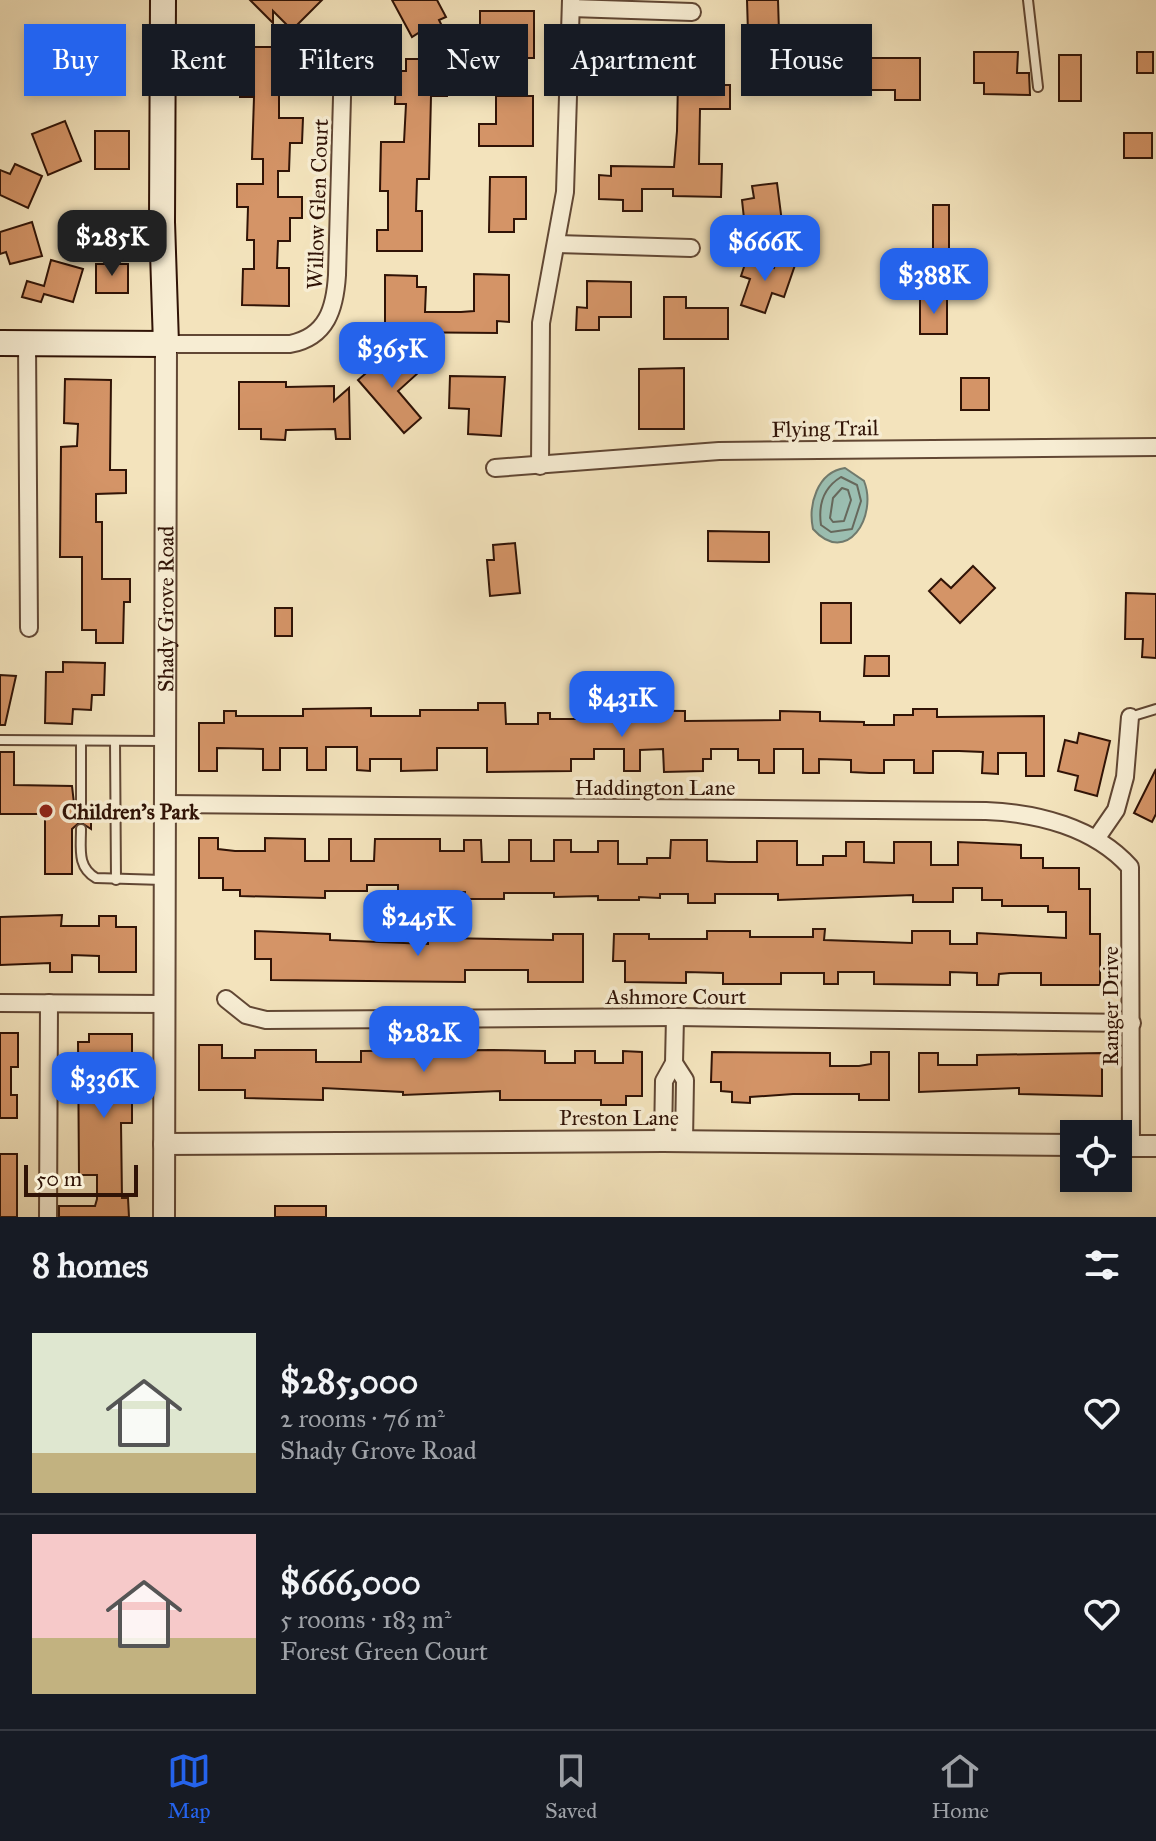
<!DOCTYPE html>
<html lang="en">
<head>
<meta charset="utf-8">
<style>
  body { margin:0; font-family:"IM FELL Great Primer",serif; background:#20242c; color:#f1f3f6; height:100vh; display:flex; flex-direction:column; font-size:30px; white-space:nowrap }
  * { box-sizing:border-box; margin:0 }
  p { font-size:26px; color:#9ea1a6 }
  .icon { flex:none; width:44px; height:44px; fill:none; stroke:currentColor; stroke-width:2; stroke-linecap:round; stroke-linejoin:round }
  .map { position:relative; height:1217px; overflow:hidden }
  .side { display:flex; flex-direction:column; background:#171b24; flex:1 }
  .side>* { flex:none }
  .banner { position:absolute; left:24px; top:24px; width:1108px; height:72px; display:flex; gap:16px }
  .buttons { position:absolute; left:1060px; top:1120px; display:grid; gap:16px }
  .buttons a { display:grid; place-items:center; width:72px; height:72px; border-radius:0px; background:#171b24; box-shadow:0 4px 12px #0003; font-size:40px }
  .scale { position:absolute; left:24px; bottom:20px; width:114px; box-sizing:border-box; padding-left:8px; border:4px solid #301306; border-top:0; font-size:22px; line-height:28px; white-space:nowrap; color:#301306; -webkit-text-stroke:6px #f7edd3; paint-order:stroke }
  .price { position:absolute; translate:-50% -68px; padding:0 18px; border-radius:16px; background:#2563eb; color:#fff; font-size:26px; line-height:52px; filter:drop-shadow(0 2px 4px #0008) }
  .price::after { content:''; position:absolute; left:50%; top:48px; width:24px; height:18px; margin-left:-12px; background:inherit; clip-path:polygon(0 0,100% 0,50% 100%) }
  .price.on { background:#222; color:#fff }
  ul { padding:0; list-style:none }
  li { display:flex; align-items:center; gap:24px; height:200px; padding:0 32px }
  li+li { border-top:2px solid #363941 }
  li span { display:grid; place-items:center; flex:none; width:224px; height:160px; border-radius:0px; color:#555 }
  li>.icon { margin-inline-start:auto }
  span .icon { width:96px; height:96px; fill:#fffc; stroke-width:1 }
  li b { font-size:34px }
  h2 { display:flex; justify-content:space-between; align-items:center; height:96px; padding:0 32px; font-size:34px }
  .tag { padding:0 28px; border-radius:0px; background:#171b24; box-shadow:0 4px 12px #0003; font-size:28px; line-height:72px }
  .tag.on { background:#2563eb; color:#fff }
  .dock { display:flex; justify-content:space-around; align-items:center; height:112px; border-top:2px solid #363941; background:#171b24; font-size:22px; color:#9ea1a6 }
  .dock a { display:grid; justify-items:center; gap:4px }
  .dock .on { color:#2563eb }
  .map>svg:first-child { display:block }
  .water { fill:#9bbeb1; stroke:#707a6d; stroke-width:2 }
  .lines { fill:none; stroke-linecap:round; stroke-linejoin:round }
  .shore { stroke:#66685c; stroke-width:2 }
  .building { fill:#d49467; stroke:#301306; stroke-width:2 }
  .service-casing { stroke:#614734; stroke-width:12 }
  .minor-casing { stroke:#614734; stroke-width:20 }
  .tertiary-casing { stroke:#614734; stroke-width:24 }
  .secondary-casing { stroke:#301306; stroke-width:28 }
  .service { stroke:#f7edd3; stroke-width:8 }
  .minor { stroke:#f7edd3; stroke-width:16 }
  .tertiary { stroke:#f7edd3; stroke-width:20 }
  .secondary { stroke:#f7edd3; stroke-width:24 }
  .poi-dot { fill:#8f2418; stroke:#f7edd3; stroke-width:3 }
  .labels { text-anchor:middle; stroke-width:7; stroke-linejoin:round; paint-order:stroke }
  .street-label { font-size:22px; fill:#301306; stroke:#f7edd3 }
  .poi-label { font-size:22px; font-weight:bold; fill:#301306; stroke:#f7edd3; text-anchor:start }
</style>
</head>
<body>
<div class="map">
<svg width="1156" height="1217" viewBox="0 0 1156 1217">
  <rect width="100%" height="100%" fill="#f3e3bc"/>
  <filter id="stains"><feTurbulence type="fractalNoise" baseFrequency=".0025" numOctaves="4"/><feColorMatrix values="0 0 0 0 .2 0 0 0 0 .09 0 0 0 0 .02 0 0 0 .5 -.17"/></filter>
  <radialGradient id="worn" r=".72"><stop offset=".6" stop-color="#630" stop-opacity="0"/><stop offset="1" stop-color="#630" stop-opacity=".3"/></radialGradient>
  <path class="water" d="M845 468 864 481C878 516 847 567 813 529 808 505 817 472 845 468Z"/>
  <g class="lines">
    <g class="shore">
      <path d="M841 477 857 485 861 501 852 529 831 532 821 525C818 504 823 488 841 477Z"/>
      <polygon points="842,488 848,490 851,500 844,521 833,522 830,518 833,498"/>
    </g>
  </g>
  <g class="building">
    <polygon points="250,0 322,0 292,30 273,11 273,23"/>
    <polygon points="392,0 437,0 446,17 439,20 445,32 426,42 420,32 412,37"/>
    <polygon points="747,0 778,0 779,32 748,33"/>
    <polygon points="480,11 534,11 534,58 493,58 493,35 480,35"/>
    <polygon points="108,44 108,67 96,67 97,87 76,87 76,76 66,76 66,45"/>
    <polygon points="252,47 273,47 273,57 287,58 287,78 279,78 279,118 303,118 302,143 290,143 289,171 278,171 278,197 302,197 302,218 290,218 290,241 278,241 277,268 289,268 289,306 242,305 243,269 254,269 254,240 247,240 248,207 237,207 237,184 263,184 263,159 252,159 254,97 240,97 240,59 252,59"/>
    <polygon points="613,47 656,47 656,66 700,66 700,60 720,60 720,85 730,85 730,109 700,109 699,164 722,164 721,197 673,196 673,189 642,189 642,211 623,211 623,200 599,199 599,175 611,176 611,166 674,167 677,131 678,80 600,80 600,58 613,58"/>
    <polygon points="974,52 1018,52 1017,73 1029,73 1030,95 984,94 984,83 974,83"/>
    <rect x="1137" y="52" width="16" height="21"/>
    <rect x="1059" y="55" width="22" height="46"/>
    <polygon points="850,58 920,58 920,100 895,100 895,90 850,90"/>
    <polygon points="406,59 438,59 437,72 447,72 447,96 431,96 429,179 417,179 416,211 422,211 422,251 377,251 377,230 388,230 388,191 380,191 381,142 404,142 406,104 395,104 396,71 406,71"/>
    <polygon points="496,96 533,96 533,146 479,146 479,124 496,124"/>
    <polygon points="65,121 81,161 48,175 32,134"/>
    <rect x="95" y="131" width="34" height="38"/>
    <rect x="1124" y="133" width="28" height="25"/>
    <polygon points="15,164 42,176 28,208 0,195 0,170 10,174"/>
    <polygon points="490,177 526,177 526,219 514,219 514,232 489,232"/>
    <polygon points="777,183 782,222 773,223 774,234 746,237 742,200 754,198 752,186"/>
    <rect x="933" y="205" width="16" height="67"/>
    <polygon points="32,222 42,256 10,264 6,252 0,254 0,232"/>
    <polygon points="747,258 774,268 777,258 795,265 784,297 772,293 765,313 741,305 750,279 741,276"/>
    <polygon points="51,260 83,269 73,302 44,294 41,302 22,297 27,281 44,286"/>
    <rect x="96" y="264" width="32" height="29"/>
    <polygon points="474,274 509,275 509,322 497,321 497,333 385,332 385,275 417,276 417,287 426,287 425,312 461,312 474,311"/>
    <polygon points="587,281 631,282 631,317 599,317 599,330 576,330 577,307 587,308"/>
    <polygon points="664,297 686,297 686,308 728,308 728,339 664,339"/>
    <rect x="920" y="298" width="27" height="36"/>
    <polygon points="387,355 395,364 404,356 418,373 398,391 421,418 404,433 358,380"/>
    <polygon points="684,368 684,429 639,429 639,369"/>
    <polygon points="450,376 505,377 501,436 468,434 469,409 449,408"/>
    <rect x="961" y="378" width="28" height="32"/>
    <polygon points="65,379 111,380 110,470 126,470 126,493 96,494 96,522 102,522 102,579 130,579 130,602 124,602 123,643 96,643 96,630 82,630 82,557 60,557 61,447 77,446 78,424 64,423"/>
    <polygon points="239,382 286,382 286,387 334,386 334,401 349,388 350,439 336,439 335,429 286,430 285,440 261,439 261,429 239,429"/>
    <polygon points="708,531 769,532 769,562 708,561"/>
    <polygon points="515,543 520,593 490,596 487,560 494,560 493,545"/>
    <polygon points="973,566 995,588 960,623 929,591 941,579 951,588"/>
    <polygon points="1126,593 1156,594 1156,658 1142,657 1143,639 1125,639"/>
    <rect x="821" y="603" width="30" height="40"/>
    <rect x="275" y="608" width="17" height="28"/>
    <polygon points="865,656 889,656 889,676 864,676"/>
    <polygon points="63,662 105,663 104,695 92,695 91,710 73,709 72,724 45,723 46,672 63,672"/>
    <polygon points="0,675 16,676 5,725 0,725"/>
    <polygon points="478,703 505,703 506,724 538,724 538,713 550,713 550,719 600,719 600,710 685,711 685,721 780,720 780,711 820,712 820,721 864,722 864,725 894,725 894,715 913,715 913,709 937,709 937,717 1044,716 1044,776 1026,776 1026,753 998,753 998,774 982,773 983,752 959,751 933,751 933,773 914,773 914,760 884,760 884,773 870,773 851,772 851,760 819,759 819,773 803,773 803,749 774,749 774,773 759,773 759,760 738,760 738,749 711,749 711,759 703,759 703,771 664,772 663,749 640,750 640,771 624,771 624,749 594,749 594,759 571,759 571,771 487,772 487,748 437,748 437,770 401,771 401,759 370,759 370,771 357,770 357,747 326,747 326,770 307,770 307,748 280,748 280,770 263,770 263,749 217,748 217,771 199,771 199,723 224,723 224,711 236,711 236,716 303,716 303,709 371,708 371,716 420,716 420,710 478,710"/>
    <polygon points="1079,733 1110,741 1097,796 1075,790 1078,776 1058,771 1065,740 1077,743"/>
    <polygon points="0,752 14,752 14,785 72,786 75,812 82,815 91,808 91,829 80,822 72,829 72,874 45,874 45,814 0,814"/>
    <polygon points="1156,769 1156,814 1152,822 1134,813"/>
    <polygon points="199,838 218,838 218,849 235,851 265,851 265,838 305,839 305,861 329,861 329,839 351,839 351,861 374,861 375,839 440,839 440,851 464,851 464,840 481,840 482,862 509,862 509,840 531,840 531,861 554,861 554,840 571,840 571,852 598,852 598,841 618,841 618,864 647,864 647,858 670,858 671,840 707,840 707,861 729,862 757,862 757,841 797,841 797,865 823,865 823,856 846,856 846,842 864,842 864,862 894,863 894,842 931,842 931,865 958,865 958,842 1021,845 1021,858 1043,858 1043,868 1079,868 1079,889 1090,889 1090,934 1100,934 1100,985 1041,985 1041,973 1010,973 999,974 998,985 977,985 977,973 950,972 950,985 874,984 874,972 838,972 838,984 824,984 824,973 781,973 781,984 723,984 723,973 686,972 686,983 625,982 625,961 613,961 614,934 649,934 649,939 707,939 707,931 750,931 750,937 813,937 813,929 825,929 824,940 912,943 912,931 950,931 950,944 977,944 977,933 1066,938 1066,912 1048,912 1048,906 1002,906 1002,900 982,900 982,888 953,888 953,902 913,902 913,895 778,900 778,894 715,894 715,903 688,903 688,894 660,894 660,898 639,897 639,900 598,900 598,896 554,897 554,893 504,893 504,899 465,899 465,892 411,892 411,897 398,897 398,885 367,885 367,891 325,891 325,898 240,896 240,890 223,890 223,878 199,878"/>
    <polygon points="62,915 61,926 99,926 99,916 116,916 116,927 136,927 136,972 99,972 99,956 72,955 72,972 50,972 50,963 0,965 0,917"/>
    <polygon points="428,927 445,927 445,938 553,940 553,934 583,934 583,982 528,982 528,970 465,970 465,982 271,980 271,959 255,959 255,931 330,934 330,940 428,944"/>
    <polygon points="0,1033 18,1033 18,1067 11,1067 11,1095 17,1095 17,1118 0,1118"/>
    <polygon points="89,1034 132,1034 132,1123 121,1123 122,1198 128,1198 129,1217 59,1217 59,1206 95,1206 97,1199 97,1175 79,1175 78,1042 89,1042"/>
    <polygon points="199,1045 222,1045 222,1058 255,1058 255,1050 316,1050 316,1062 361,1062 361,1051 492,1050 545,1051 545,1063 575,1063 575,1051 595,1051 595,1063 623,1063 623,1051 642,1052 642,1096 626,1096 626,1105 601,1105 601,1100 500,1100 500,1091 403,1095 403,1092 323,1088 323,1100 245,1098 245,1090 199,1090"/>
    <polygon points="712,1052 830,1053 830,1066 859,1066 871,1064 871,1052 889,1052 889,1100 859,1100 859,1094 793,1094 750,1097 750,1103 732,1102 732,1092 721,1091 721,1082 711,1082"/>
    <polygon points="919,1053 938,1053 938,1065 977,1065 977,1055 1102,1053 1102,1096 1019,1094 1019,1088 919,1092"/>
    <rect x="0" y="1154" width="17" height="63"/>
    <rect x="275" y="1206" width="51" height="11"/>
  </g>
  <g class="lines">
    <defs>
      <g id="service">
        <polyline points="1028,0 1038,87"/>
        <polyline points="1130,717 1156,709"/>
        <polyline points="0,740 164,741"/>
        <polyline points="81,741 81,808"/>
        <polyline points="115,741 116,880"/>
        <path d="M81 829C81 849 77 867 96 878L163 880"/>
      </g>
      <g id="minor">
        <polyline points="571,8 692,12"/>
        <polyline points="89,223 162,222"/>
        <polyline points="557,244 691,248"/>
        <polyline points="27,343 29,628"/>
        <path d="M166 344H290C327 337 335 308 337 275L343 62"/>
        <polyline points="540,466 541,323 565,192 571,0"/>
        <polyline points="495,468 719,451 1156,447"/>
        <path d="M165 804 986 811C1037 813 1094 827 1130 867L1131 1146"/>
        <polyline points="1096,839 1116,810 1125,777 1130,717"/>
        <polyline points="226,999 246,1015 266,1020 675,1017 1132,1023"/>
        <polyline points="0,1003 164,1004"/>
        <polyline points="674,1063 685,1080 684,1141"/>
        <polyline points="663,1141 664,1081 674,1063 675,1017"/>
        <polyline points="48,1217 49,1003"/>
      </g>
      <g id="tertiary">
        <polyline points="164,1144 663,1141 1074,1145"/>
        <polyline points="1118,1146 1156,1146"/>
        <path id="s1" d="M164 1217 166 344"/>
      </g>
      <polyline id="secondary" points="0,343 166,344 162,222 163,0"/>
    </defs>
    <use href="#service" class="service-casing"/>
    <use href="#minor" class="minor-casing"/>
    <use href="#tertiary" class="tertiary-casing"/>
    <use href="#secondary" class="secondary-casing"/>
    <use href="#service" class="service"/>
    <use href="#minor" class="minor"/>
    <use href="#tertiary" class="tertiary"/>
    <use href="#secondary" class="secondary"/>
  </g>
  <circle class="poi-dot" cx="46" cy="811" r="8"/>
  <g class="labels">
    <g class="street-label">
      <text transform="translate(317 204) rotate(-88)" y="8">Willow Glen Court</text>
      <text transform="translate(825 428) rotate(-1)" y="8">Flying Trail</text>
      <text dy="8" stroke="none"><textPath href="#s1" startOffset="608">Shady Grove Road</textPath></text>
      <text x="655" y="795">Haddington Lane</text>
      <text x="676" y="1004">Ashmore Court</text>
      <text transform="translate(1110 1006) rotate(-90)" y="8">Ranger Drive</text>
      <text x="619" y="1125">Preston Lane</text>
    </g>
    <g class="poi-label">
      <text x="62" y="819">Children's Park</text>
    </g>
  </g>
  <rect width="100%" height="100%" filter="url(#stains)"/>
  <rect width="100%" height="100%" fill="url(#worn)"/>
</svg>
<div class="buttons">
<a><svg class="icon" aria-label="locate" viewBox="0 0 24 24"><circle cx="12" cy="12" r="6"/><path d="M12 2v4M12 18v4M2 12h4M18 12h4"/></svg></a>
</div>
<div class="scale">50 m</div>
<b class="price on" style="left:112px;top:278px">$285K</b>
<b class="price" style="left:765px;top:283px">$666K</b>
<b class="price" style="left:934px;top:316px">$388K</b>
<b class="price" style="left:392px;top:390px">$365K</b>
<b class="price" style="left:622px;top:739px">$431K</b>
<b class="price" style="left:418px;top:958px">$245K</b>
<b class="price" style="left:424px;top:1074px">$282K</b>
<b class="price" style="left:104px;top:1120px">$336K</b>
<div class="banner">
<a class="tag on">Buy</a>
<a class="tag">Rent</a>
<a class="tag">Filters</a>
<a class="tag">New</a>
<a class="tag">Apartment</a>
<a class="tag">House</a>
</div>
</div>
<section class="side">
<h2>8 homes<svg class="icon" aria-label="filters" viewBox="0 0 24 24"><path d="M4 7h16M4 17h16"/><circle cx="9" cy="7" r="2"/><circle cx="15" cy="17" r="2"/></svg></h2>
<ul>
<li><span style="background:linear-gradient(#dfe7d0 75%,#c2b280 0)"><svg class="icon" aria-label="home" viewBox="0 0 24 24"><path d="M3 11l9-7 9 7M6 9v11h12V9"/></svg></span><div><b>$285,000</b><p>2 rooms · 76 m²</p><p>Shady Grove Road</p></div><svg class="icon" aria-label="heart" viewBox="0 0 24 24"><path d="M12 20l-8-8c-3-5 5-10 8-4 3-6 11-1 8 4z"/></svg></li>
<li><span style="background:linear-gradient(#f6c9c9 65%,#c2b280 0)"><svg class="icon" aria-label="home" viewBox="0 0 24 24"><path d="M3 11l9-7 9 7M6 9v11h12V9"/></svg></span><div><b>$666,000</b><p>5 rooms · 183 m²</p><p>Forest Green Court</p></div><svg class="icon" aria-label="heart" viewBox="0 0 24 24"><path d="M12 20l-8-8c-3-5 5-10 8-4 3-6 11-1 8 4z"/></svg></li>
</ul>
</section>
<nav class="dock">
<a class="on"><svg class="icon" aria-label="map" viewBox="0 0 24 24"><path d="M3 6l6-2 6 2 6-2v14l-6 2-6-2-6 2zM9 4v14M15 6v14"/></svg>Map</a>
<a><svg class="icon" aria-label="saved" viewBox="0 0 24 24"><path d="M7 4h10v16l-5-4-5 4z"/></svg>Saved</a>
<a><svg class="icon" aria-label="home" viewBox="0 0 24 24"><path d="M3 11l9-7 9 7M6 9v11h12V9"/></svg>Home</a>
</nav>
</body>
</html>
